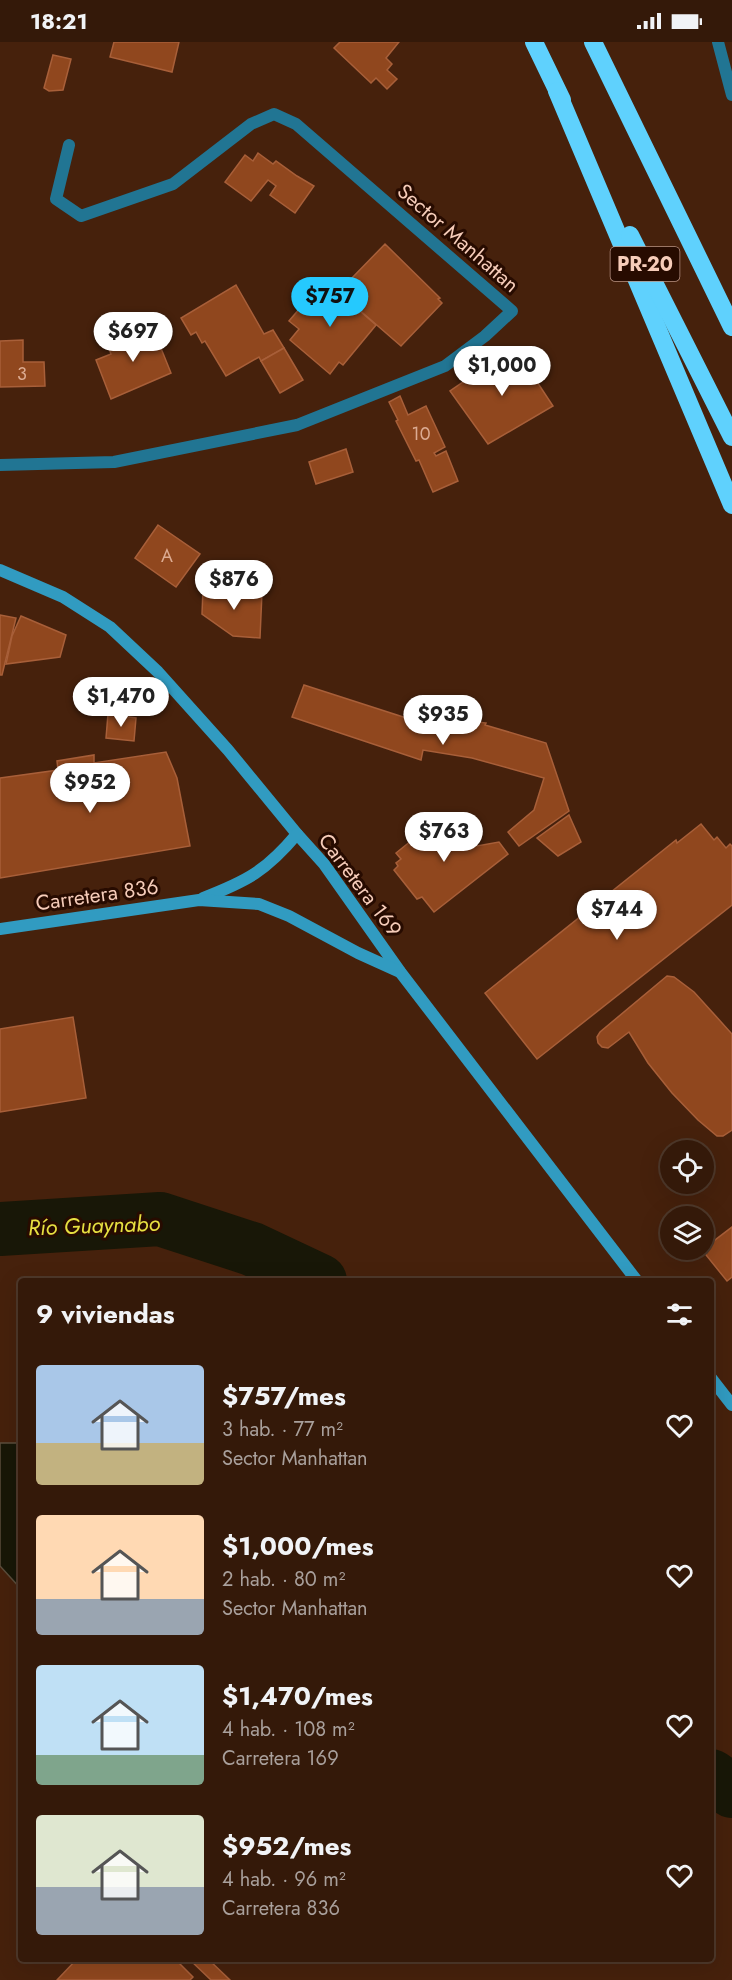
<!DOCTYPE html>
<html lang="es">
<head>
<meta charset="utf-8">
<style>
  body { margin:0; font-family:Jost,sans-serif; background:#3f2617; color:#f1f3f6; height:100vh; display:flex; flex-direction:column; font-size:22px; white-space:nowrap }
  * { box-sizing:border-box; margin:0 }
  p { font-size:20px; color:#a9a09c }
  .icon { flex:none; width:33px; height:33px; fill:none; stroke:currentColor; stroke-width:2; stroke-linecap:round; stroke-linejoin:round }
  .map { position:relative; flex:1; overflow:hidden }
  .details { position:absolute; left:18px; top:1236px; width:696px; height:684px; display:flex; flex-direction:column; background:#341909; border-radius:6px; box-shadow:0 6px 24px #0002,0 0 0 2px #4e382a }
  .details>* { flex:none }
  .fabs { position:absolute; left:660px; top:1098px; display:grid; gap:12px }
  .fabs a { display:grid; place-items:center; width:54px; height:54px; border-radius:50%; background:#341909; box-shadow:0 6px 24px #0002,0 0 0 2px #4e382a; font-size:30px }
  .price { position:absolute; translate:-50% -51px; padding:0 14px; border-radius:21px; background:#fff; color:#222; font-size:20px; line-height:39px; filter:drop-shadow(0 2px 3px #0008) }
  .price::after { content:''; position:absolute; left:50%; top:36px; width:18px; height:14px; margin-left:-9px; background:inherit; clip-path:polygon(0 0,100% 0,50% 100%) }
  .price.selected { background:#25c9fe; color:#111 }
  ul { padding:0; list-style:none }
  li { display:flex; align-items:center; gap:18px; height:150px; padding:0 18px }
  li span { display:grid; place-items:center; flex:none; width:168px; height:120px; border-radius:6px; color:#555 }
  li>.icon { margin-inline-start:auto }
  span .icon { width:72px; height:72px; fill:#fffc; stroke-width:1 }
  li b { font-size:26px }
  h2 { display:flex; justify-content:space-between; align-items:center; height:72px; padding:0 18px; font-size:26px }
  .status { display:flex; justify-content:space-between; align-items:center; height:42px; padding:0 30px; background:#341909; direction:ltr }
  .status svg { height:16px; fill:currentColor }
  .map>svg:first-child { display:block }
  .water { fill:#181707; stroke:#5b4d3c; stroke-width:1.5 }
  .lines { fill:none; stroke-linecap:round; stroke-linejoin:round }
  .river { stroke:#181707; stroke-width:54 }
  .building { fill:#90471e; stroke:#a85f39; stroke-width:1.5 }
  .street { stroke:#217593; stroke-width:12 }
  .secondary { stroke:#319bc1; stroke-width:12 }
  .highway { stroke:#5fd1fd; stroke-width:18 }
  .labels { text-anchor:middle; stroke-width:6; stroke-linejoin:round; paint-order:stroke }
  .number-label { font-size:18px; fill:#dcab92 }
  .shield { fill:#270b00; stroke:#b89282; stroke-width:1.5 }
  .shield-label { font-size:20px; font-weight:bold; fill:#f6ccb9 }
  .street-label { font-size:21px; fill:#f6ccb9; stroke:#270b00 }
  .water-label { font-size:22px; font-style:italic; fill:#e7e041; stroke:#270b00 }
</style>
</head>
<body>
<div class="status"><b>18:21</b><svg viewBox="0 0 49 12"><path d="M0 12V9h3v3zM5 12V6h3v6zM10 12V3h3v9zM15 12V0h3v12zM26 1h20v11H26zM47 4h2v5h-2z"/></svg></div>
<div class="map">
<svg width="732" height="1938" viewBox="0 0 732 1938">
  <rect width="100%" height="100%" fill="#46210c"/>
  <polygon class="water" points="0,1401 21,1401 21,1547 0,1524"/>
  <g class="lines">
    <g class="river">
      <polyline points="0,1187 160,1177 252,1207 320,1239"/>
      <polyline points="711,1734 732,1749"/>
    </g>
  </g>
  <g class="building">
    <polygon points="114,0 179,0 172,30 110,15"/>
    <polygon points="340,0 399,0 386,16 392,22 387,28 397,37 387,47 376,36 371,41 334,6"/>
    <polygon points="53,13 71,17 63,48 49,49 44,46"/>
    <polygon points="258,111 273,122 276,119 297,134 314,144 295,171 270,153 276,144 268,138 251,159 225,140 245,113 253,119"/>
    <polygon points="385,202 440,256 438,257 442,261 401,304 356,265 366,253 350,238"/>
    <polygon points="324,238 376,283 343,323 339,320 330,332 290,298 299,287 289,279"/>
    <polygon points="236,243 264,292 273,288 284,306 261,319 259,315 226,334 205,299 202,301 196,290 191,293 181,276"/>
    <polygon points="152,284 171,331 111,357 96,318 111,312 107,301"/>
    <polygon points="23,298 23,320 44,320 45,344 0,345 0,299"/>
    <polygon points="514,305 553,364 488,402 450,349"/>
    <polygon points="284,306 303,338 280,351 261,319"/>
    <polygon points="400,354 408,373 426,364 445,405 434,411 436,414 446,409 458,439 433,450 419,418 416,419 396,379 398,378 389,360"/>
    <polygon points="346,407 353,430 316,442 309,420"/>
    <polygon points="158,483 200,512 176,545 135,516"/>
    <polygon points="203,547 262,550 260,596 233,594 202,572"/>
    <polygon points="0,573 16,576 2,633 0,633"/>
    <polygon points="21,574 66,593 60,615 6,622 12,594"/>
    <polygon points="304,643 425,682 429,673 486,681 485,683 546,701 569,769 519,804 508,790 534,768 544,736 472,716 423,708 421,718 292,675"/>
    <polygon points="108,672 136,676 134,699 106,696"/>
    <polygon points="166,710 177,736 190,804 0,836 0,736 58,728 57,719 94,713 94,721"/>
    <polygon points="569,773 581,800 558,814 537,796"/>
    <polygon points="438,777 444,784 446,782 449,785 457,779 477,804 499,800 508,812 434,870 422,855 417,857 394,828 398,824 396,821 401,817 396,811"/>
    <polygon points="701,782 714,798 717,795 726,806 730,802 732,804 732,863 537,1017 485,951 676,798 677,801"/>
    <polygon points="667,934 674,935 694,950 732,992 732,1088 723,1094 717,1094 698,1078 672,1051 648,1021 629,990 608,1006 602,1005 598,1001 597,995 600,990"/>
    <polygon points="73,975 86,1056 0,1070 0,987"/>
    <polygon points="732,1185 732,1235 727,1239 702,1208"/>
    <polygon points="77,1917 175,1917 193,1935 190,1938 57,1938"/>
    <polygon points="189,1917 208,1917 230,1938 211,1938"/>
  </g>
  <g class="lines">
    <g class="street">
      <polyline points="718,0 732,53"/>
      <polyline points="0,423 114,420 297,383 445,324 485,294 512,269 296,82 274,72 251,82 173,142 81,174 56,157 69,103"/>
    </g>
    <g class="secondary">
      <polyline points="0,528 63,555 110,585 158,630 228,708 297,792 324,822 401,931 637,1239"/>
      <path d="M203 856C247 839 266 829 297 792"/>
      <polyline points="0,887 199,858 259,862 289,874 358,911 400,930"/>
      <polyline points="711,1336 732,1363"/>
    </g>
    <g class="highway">
      <polyline points="534,0 562,58"/>
      <polyline points="593,0 732,285"/>
      <polyline points="557,49 732,463"/>
      <polyline points="630,193 732,395"/>
    </g>
  </g>
  <g class="labels">
    <g class="number-label">
      <text x="22" y="338">3</text>
      <text x="421" y="398">10</text>
      <text x="167" y="520">A</text>
    </g>
    <rect class="shield" x="610.5" y="205" width="69" height="34" rx="4.5"/>
    <g class="shield-label">
      <text x="645" y="229">PR-20</text>
    </g>
    <g class="street-label">
      <text transform="translate(458 196) rotate(41)" y="7">Sector Manhattan</text>
      <text transform="translate(360 843) rotate(53)" y="7">Carretera 169</text>
      <text transform="translate(97 853) rotate(-8)" y="7">Carretera 836</text>
    </g>
    <g class="water-label">
      <text transform="translate(94 1183) rotate(-2)" y="8">Río Guaynabo</text>
    </g>
  </g>
</svg>
<div class="fabs">
<a><svg class="icon" aria-label="locate" viewBox="0 0 24 24"><circle cx="12" cy="12" r="6"/><path d="M12 2v4M12 18v4M2 12h4M18 12h4"/></svg></a>
<a><svg class="icon" aria-label="layers" viewBox="0 0 24 24"><path d="M12 4l9 5-9 5-9-5zM3 14l9 5 9-5"/></svg></a>
</div>
<b class="price selected" style="left:330px;top:286px">$757</b>
<b class="price" style="left:133px;top:321px">$697</b>
<b class="price" style="left:502px;top:355px">$1,000</b>
<b class="price" style="left:234px;top:569px">$876</b>
<b class="price" style="left:121px;top:686px">$1,470</b>
<b class="price" style="left:443px;top:704px">$935</b>
<b class="price" style="left:90px;top:772px">$952</b>
<b class="price" style="left:444px;top:821px">$763</b>
<b class="price" style="left:617px;top:899px">$744</b>
<section class="details">
<h2>9 viviendas<svg class="icon" aria-label="filters" viewBox="0 0 24 24"><path d="M4 7h16M4 17h16"/><circle cx="9" cy="7" r="2"/><circle cx="15" cy="17" r="2"/></svg></h2>
<ul>
<li><span style="background:linear-gradient(#a9c7e8 65%,#c2b280 0)"><svg class="icon" aria-label="home" viewBox="0 0 24 24"><path d="M3 11l9-7 9 7M6 9v11h12V9"/></svg></span><div><b>$757/mes</b><p>3 hab. · 77 m²</p><p>Sector Manhattan</p></div><svg class="icon" aria-label="heart" viewBox="0 0 24 24"><path d="M12 20l-8-8c-3-5 5-10 8-4 3-6 11-1 8 4z"/></svg></li>
<li><span style="background:linear-gradient(#ffd9b3 70%,#9aa5b1 0)"><svg class="icon" aria-label="home" viewBox="0 0 24 24"><path d="M3 11l9-7 9 7M6 9v11h12V9"/></svg></span><div><b>$1,000/mes</b><p>2 hab. · 80 m²</p><p>Sector Manhattan</p></div><svg class="icon" aria-label="heart" viewBox="0 0 24 24"><path d="M12 20l-8-8c-3-5 5-10 8-4 3-6 11-1 8 4z"/></svg></li>
<li><span style="background:linear-gradient(#bfe0f5 75%,#7fa58c 0)"><svg class="icon" aria-label="home" viewBox="0 0 24 24"><path d="M3 11l9-7 9 7M6 9v11h12V9"/></svg></span><div><b>$1,470/mes</b><p>4 hab. · 108 m²</p><p>Carretera 169</p></div><svg class="icon" aria-label="heart" viewBox="0 0 24 24"><path d="M12 20l-8-8c-3-5 5-10 8-4 3-6 11-1 8 4z"/></svg></li>
<li><span style="background:linear-gradient(#dfe7d0 60%,#9aa5b1 0)"><svg class="icon" aria-label="home" viewBox="0 0 24 24"><path d="M3 11l9-7 9 7M6 9v11h12V9"/></svg></span><div><b>$952/mes</b><p>4 hab. · 96 m²</p><p>Carretera 836</p></div><svg class="icon" aria-label="heart" viewBox="0 0 24 24"><path d="M12 20l-8-8c-3-5 5-10 8-4 3-6 11-1 8 4z"/></svg></li>
</ul>
</section>
</div>
</body>
</html>
